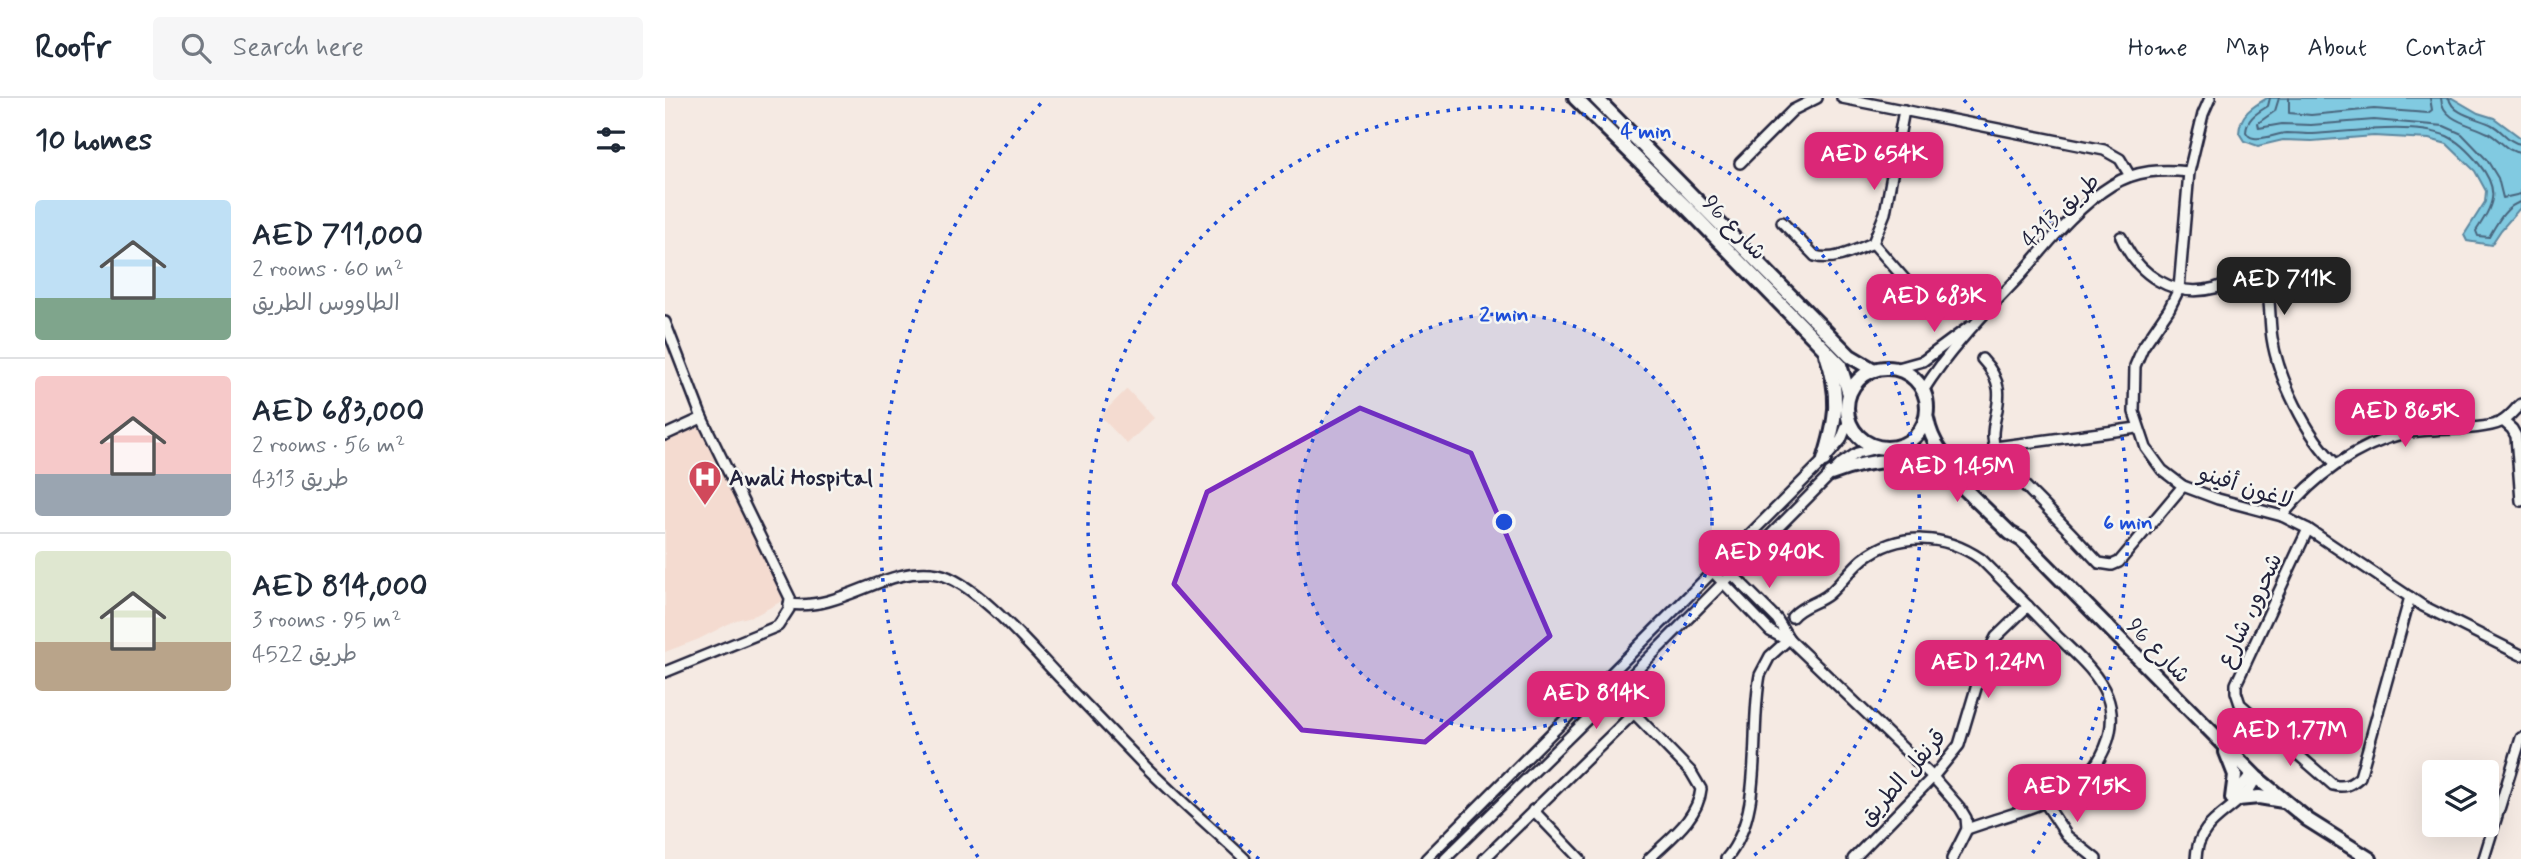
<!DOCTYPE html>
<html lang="en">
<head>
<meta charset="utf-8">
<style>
  body { margin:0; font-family:Mynerve,"Playpen Sans Arabic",sans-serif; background:#f6f6f7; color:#1f2937; height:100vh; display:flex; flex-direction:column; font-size:26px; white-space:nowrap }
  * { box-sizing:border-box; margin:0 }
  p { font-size:23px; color:#747a83 }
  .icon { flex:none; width:38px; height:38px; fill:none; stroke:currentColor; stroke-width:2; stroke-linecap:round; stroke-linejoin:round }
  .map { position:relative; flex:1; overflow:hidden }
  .drawer { display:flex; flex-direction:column; background:#fff; width:665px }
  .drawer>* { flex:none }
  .controls { position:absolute; left:1757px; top:662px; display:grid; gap:14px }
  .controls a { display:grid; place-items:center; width:77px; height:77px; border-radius:7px; background:#fff; box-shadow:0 7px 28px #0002; font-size:35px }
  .price { position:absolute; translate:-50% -60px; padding:0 16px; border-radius:14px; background:#db2777; color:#fff; font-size:23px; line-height:46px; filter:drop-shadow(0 2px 4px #0008) }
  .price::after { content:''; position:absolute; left:50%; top:42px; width:21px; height:16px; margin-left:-10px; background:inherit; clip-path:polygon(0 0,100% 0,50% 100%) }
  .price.selected { background:#222; color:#fff }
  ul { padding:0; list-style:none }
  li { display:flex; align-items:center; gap:21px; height:175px; padding:0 35px }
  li+li { border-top:2px solid #e0e1e3 }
  li span { display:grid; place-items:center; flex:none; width:196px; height:140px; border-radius:7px; color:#555 }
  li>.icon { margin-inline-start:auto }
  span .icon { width:84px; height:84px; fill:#fffc; stroke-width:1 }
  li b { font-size:30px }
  h2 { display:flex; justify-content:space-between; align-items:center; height:84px; padding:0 35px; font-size:30px }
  header { display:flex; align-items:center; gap:42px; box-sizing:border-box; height:98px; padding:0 35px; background:#fff; border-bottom:2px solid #e0e1e3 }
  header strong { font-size:33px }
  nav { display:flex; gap:38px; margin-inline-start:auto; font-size:24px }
  .search { width:490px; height:63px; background:#f6f6f7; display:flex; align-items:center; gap:18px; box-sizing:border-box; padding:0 24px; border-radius:7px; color:#747a83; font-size:26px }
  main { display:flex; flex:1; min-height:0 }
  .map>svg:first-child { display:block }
  .built { fill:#f4dbd0 }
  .water { fill:#81cae1; stroke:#5b879f; stroke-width:2 }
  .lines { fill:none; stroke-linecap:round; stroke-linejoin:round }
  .shore { stroke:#48657d; stroke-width:2 }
  .street-casing { stroke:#22223b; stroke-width:14 }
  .secondary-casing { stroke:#22223b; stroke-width:18 }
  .street { stroke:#f6f6f2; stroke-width:9 }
  .secondary { stroke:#f6f6f2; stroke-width:12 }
  .marked { fill:#7b2cbf; fill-opacity:0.2; stroke:#7b2cbf; stroke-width:5; stroke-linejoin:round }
  .ring { fill:none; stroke:#1d4ed8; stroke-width:3.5; stroke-dasharray:3.5 7 }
  .labels { text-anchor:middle; stroke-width:5; stroke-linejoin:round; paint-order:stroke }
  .street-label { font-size:23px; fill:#22223b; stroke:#f6f6f2 }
  .poi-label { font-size:23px; font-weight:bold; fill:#22223b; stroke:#f6f6f2; text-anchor:start }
  .centre { fill:#1d4ed8; stroke:#f6f6f2; stroke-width:3.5 }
  .ring-label { font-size:21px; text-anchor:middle; font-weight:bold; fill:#1d4ed8; stroke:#f6f6f2; stroke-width:5; stroke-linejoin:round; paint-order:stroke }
</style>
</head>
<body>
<header>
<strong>Roofr</strong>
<div class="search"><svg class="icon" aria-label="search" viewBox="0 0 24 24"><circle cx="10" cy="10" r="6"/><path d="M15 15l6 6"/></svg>Search here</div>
<nav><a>Home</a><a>Map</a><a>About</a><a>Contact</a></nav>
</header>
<main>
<section class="drawer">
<h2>10 homes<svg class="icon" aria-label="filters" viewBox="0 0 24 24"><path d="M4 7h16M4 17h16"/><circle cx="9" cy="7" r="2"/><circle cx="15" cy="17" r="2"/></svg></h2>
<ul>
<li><span style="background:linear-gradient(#bfe0f5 70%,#7fa58c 0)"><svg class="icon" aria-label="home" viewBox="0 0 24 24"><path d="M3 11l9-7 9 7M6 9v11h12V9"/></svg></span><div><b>AED 711,000</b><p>2 rooms · 60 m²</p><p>الطاووس الطريق</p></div></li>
<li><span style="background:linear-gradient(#f6c9c9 70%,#9aa5b1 0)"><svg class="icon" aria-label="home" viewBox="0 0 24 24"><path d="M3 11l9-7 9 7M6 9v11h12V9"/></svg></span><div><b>AED 683,000</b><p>2 rooms · 56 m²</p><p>طريق 4313</p></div></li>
<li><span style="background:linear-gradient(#dfe7d0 65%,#b9a48a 0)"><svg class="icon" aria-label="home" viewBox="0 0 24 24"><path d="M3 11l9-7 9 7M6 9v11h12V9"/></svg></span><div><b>AED 814,000</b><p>3 rooms · 95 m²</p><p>طريق 4522</p></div></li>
</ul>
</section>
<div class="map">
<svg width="1856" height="761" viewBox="0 0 1856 761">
  <rect width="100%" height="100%" fill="#f5eae3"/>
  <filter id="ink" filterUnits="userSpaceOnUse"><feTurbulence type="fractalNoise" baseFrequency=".0143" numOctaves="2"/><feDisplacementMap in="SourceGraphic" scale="14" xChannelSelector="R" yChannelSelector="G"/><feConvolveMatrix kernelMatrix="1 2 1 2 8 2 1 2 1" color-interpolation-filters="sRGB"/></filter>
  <g filter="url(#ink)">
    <g class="built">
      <polygon points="462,291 489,320 462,346 435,318"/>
      <polygon points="34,324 119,497 119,502 91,517 71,522 34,541 0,554 0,340"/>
    </g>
    <path class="water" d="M1602 0H1787L1813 15 1829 20 1856 40V109L1836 132 1826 147 1802 143 1799 137 1820 104 1821 93 1810 73 1782 46 1764 41 1709 38 1647 43 1618 42 1593 48 1579 43 1574 35C1575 16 1587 9 1602 0Z"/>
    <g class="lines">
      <g class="shore">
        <path d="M1605 0 1603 8C1592 15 1582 20 1581 34 1584 38 1584 39 1589 40 1599 42 1611 36 1621 35 1630 35 1639 36 1648 36 1684 34 1748 24 1782 38 1795 44 1805 55 1814 66 1836 93 1828 107 1811 133L1813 138 1824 139C1831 127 1841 107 1856 104"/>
        <polyline points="1614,0 1610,13 1593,25 1594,30 1617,26 1646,27 1709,22 1779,28 1797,36 1822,62 1833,80 1838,100 1856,96"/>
        <polyline points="1624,0 1624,15 1646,17 1709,11 1763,15 1767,12 1765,0"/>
        <path d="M1776 0C1777 23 1806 26 1823 35 1835 41 1841 54 1856 55"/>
        <path d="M1784 0C1787 17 1814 20 1827 27 1838 33 1843 44 1856 46"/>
      </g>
      <defs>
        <g id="street">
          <polyline points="1177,0 1439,52 1455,61 1465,78"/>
          <polyline points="1545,0 1538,16 1524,74 1514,191 1504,211 1478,249 1470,268 1469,314 1481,350 1497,372 1518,388 1553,401 1617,418 1643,431 1758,508 1856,557"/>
          <polyline points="1075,65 1128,12 1152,0"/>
          <path d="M1117 124 1150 158C1168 164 1191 152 1208 145L1220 115 1239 12"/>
          <path d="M1456 139C1472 176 1508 201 1550 190 1562 186 1574 180 1586 175H1591L1599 180C1606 195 1604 222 1607 240 1613 279 1642 339 1671 366"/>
          <polyline points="1208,145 1264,209"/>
          <polyline points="0,224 37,320 125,500 124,511 113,528 0,574"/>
          <path d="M1317 261C1356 302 1311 325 1336 362 1344 374 1357 384 1366 394 1389 417 1412 441 1434 465L1447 467 1454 464 1518 388"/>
          <polyline points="1233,270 1258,263 1304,229"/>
          <path d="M1258 293C1284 251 1321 214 1355 178 1382 147 1411 109 1447 87 1471 72 1497 71 1524 74"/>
          <polyline points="1838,323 1847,331 1851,338 1856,403"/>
          <polyline points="0,337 37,320"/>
          <polyline points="1330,349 1472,330"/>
          <path d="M1617 418C1648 379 1691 347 1740 335 1767 329 1814 334 1836 324 1844 320 1850 311 1856 306"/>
          <path d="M1643 431 1571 586V594L1575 606 1668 687C1679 690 1686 687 1695 679L1745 499"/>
          <polyline points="1055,464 1112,521 1124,541 1268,679 1295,710 1301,720 1302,731 1287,761"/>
          <polyline points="1047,473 1105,533 1116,539 1124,541"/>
          <path d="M124 506C179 513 220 467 273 476 310 483 370 554 397 582 423 609 449 636 475 663 508 697 545 728 580 761"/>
          <path d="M1127 519C1137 507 1152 506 1164 496 1176 485 1186 471 1198 461 1234 433 1280 436 1316 461 1341 486 1366 511 1391 537 1409 555 1432 573 1442 598 1455 632 1436 671 1406 690 1378 709 1335 719 1302 731"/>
          <path d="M958 586 961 607 1026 674 1036 691C1033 721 1004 741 984 761"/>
          <polyline points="1568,698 1587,675"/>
          <polyline points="1379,703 1402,738 1431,761"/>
          <polyline points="868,712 915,761"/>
          <polyline points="1819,760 1856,640"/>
          <polyline points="761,761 1159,362 1176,342 1184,322"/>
          <polyline points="780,761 958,586 1177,365 1192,355 1212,350"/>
          <polyline points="819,761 968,616"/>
          <path d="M1061 761C1100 715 1084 635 1095 577L1105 558 1124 541"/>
          <polyline points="1188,761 1268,679 1294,647 1320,560 1331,539 1363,508"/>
          <path d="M1531 761C1532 717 1579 713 1591 679"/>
        </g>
        <g id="secondary">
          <polyline points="910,0 1024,112 1175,267 1184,296"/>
          <polyline points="931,0 1185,258 1207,271"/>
          <circle cx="1222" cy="310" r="40"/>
          <path d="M1262 321C1268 351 1283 362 1304 382"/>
          <polyline points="1232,350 1259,356 1274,366 1345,435 1357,442 1591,679 1643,722 1705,761"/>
          <path d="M1159 362C1172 321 1175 297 1161 256"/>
          <path d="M1166 376C1201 362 1238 357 1274 372"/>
          <polyline points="1561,654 1570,677 1567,700"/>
          <polyline points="1573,701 1594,699 1618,703"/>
        </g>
      </defs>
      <use href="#street" class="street-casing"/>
      <use href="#secondary" class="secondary-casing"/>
      <use href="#street" class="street"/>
      <use href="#secondary" class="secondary"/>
    </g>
  </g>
  <path class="marked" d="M695 310 806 355 885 538 760 644 637 632 509 486 542 394Z"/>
  <circle cx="839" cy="424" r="208" fill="#1d4ed8" fill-opacity=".12"/>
  <g class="ring">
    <circle cx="839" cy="424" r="208"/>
    <path d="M594 761A416 416 0 1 1 1084 761"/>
    <path d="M313 759A624 624 0 0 1 379 2M1299 2A624 624 0 0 1 1365 759"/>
  </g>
  <defs>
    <symbol id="hospital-pin" viewBox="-11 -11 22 30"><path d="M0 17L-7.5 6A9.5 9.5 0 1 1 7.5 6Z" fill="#d1495b" stroke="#f6f6f2"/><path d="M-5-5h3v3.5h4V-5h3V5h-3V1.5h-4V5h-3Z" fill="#fff"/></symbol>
  </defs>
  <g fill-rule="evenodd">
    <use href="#hospital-pin" x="21" y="360" width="38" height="52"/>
  </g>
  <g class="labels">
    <g class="street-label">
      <text transform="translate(1395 112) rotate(-43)" y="8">طريق 4313</text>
      <text transform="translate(1070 129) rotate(46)" y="8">شارع 96</text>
      <text transform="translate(1581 388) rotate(18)" y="8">لاغون أفينو</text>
      <text transform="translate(1584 512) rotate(-65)" y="8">شحرور، شارع</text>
      <text transform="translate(1494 552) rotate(46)" y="8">شارع 96</text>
      <text transform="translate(1237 679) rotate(-49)" y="8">قرنفل الطريق</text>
    </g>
    <g class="poi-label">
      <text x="64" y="387">Awali Hospital</text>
    </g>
  </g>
  <circle cx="839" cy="424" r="10" class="centre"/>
  <g class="ring-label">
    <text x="981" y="40">4 min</text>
    <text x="839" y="223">2 min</text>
    <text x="1463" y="431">6 min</text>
  </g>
</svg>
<div class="controls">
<a><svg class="icon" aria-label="layers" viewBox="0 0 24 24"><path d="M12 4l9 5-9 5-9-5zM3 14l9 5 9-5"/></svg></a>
</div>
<b class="price" style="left:1209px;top:94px">AED 654K</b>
<b class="price selected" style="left:1619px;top:219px">AED 711K</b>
<b class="price" style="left:1269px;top:236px">AED 683K</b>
<b class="price" style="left:1740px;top:351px">AED 865K</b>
<b class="price" style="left:1292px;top:406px">AED 1.45M</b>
<b class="price" style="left:1104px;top:492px">AED 940K</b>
<b class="price" style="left:1323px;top:602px">AED 1.24M</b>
<b class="price" style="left:931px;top:633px">AED 814K</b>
<b class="price" style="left:1625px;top:670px">AED 1.77M</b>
<b class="price" style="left:1412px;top:726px">AED 715K</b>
</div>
</main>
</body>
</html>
